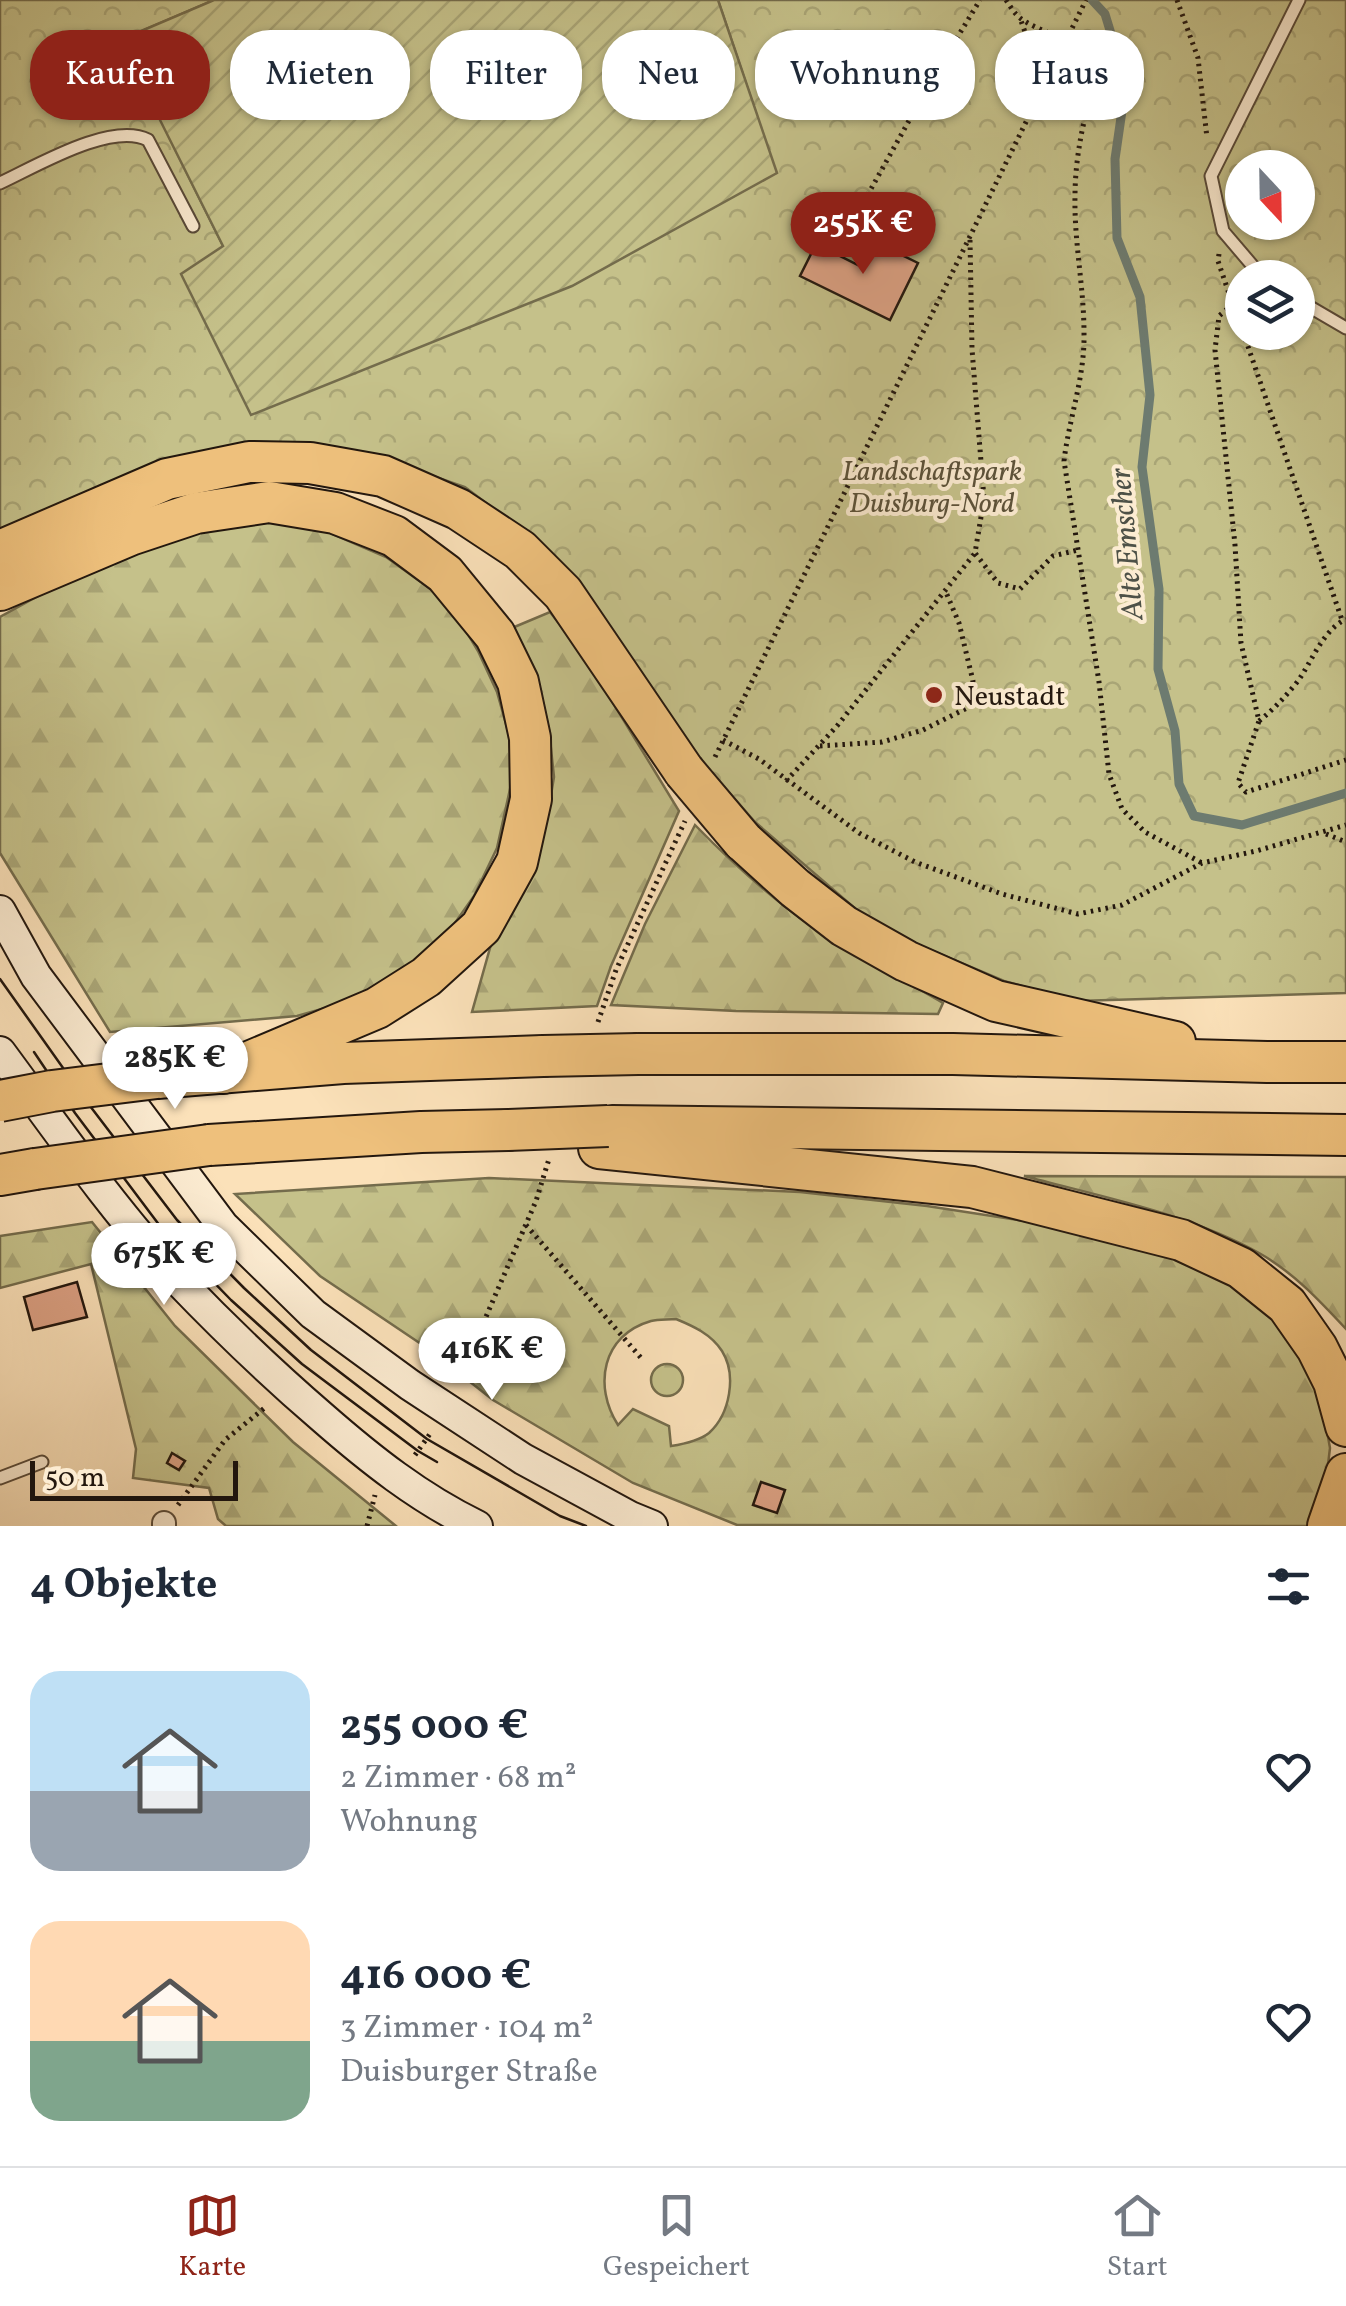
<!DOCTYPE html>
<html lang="de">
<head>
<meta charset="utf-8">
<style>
  body { margin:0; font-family:Vollkorn,serif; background:#f6f6f7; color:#1f2937; height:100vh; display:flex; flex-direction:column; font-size:38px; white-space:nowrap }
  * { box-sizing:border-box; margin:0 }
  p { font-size:32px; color:#747a83 }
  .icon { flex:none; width:55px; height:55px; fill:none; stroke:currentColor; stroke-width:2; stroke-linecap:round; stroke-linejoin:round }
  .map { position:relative; height:1526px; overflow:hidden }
  .drawer { display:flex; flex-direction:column; background:#fff; flex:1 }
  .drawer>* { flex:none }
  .banner { position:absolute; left:30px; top:30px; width:1288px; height:90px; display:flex; gap:20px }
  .needle { width:65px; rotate:158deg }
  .fabs { position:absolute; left:1225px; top:150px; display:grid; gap:20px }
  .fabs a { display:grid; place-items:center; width:90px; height:90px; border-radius:50%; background:#fff; box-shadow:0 2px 8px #0004; font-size:50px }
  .scale { position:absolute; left:30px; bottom:25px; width:208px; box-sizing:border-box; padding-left:10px; border:5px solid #23170e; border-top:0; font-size:28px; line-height:35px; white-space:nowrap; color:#23170e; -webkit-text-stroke:8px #fcecd2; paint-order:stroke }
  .price { position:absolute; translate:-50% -85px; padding:0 22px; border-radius:35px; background:#fff; color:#222; font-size:32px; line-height:65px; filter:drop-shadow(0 2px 5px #0008) }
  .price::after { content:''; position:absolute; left:50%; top:60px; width:30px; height:22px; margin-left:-15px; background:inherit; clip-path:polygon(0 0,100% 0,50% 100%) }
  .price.on { background:#8f2418; color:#fff }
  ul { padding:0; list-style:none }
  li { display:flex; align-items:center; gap:30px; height:250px; padding:0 30px }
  li span { display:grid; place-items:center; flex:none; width:280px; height:200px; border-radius:30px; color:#555 }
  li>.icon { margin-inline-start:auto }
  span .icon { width:120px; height:120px; fill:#fffc; stroke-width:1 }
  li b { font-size:42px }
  h2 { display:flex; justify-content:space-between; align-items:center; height:120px; padding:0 30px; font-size:42px }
  .pill { padding:0 35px; border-radius:40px; background:#fff; box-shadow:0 2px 8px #0004; font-size:35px; line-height:90px }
  .pill.on { background:#8f2418; color:#fff }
  .menu { display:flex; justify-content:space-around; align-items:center; height:140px; border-top:2px solid #e0e1e3; background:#fff; font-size:28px; color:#747a83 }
  .menu a { display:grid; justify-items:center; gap:5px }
  .menu .on { color:#8f2418 }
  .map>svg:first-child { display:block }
  .forest { fill:url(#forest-firs); stroke:#746c4c; stroke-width:2.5; fill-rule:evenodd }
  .park { fill:url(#park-crowns); stroke:#746c4c; stroke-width:2.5; fill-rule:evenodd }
  .garden { fill:url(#garden-furrows); stroke:#746c4c; stroke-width:2.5 }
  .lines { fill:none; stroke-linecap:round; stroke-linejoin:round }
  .stream { stroke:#6d7b70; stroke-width:9 }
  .building { fill:#dca184; stroke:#23170e; stroke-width:2.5 }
  .service-casing { stroke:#594a39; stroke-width:15 }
  .minor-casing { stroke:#594a39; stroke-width:26 }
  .secondary-casing { stroke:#23170e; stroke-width:34 }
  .motorway-casing { stroke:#23170e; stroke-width:44 }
  .path { stroke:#23170e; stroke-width:5; stroke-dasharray:2.5 5; stroke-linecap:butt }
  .service { stroke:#fcecd2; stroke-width:11 }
  .minor { stroke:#fcecd2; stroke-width:22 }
  .secondary { stroke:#fcecd2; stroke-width:30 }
  .motorway { stroke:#eec07c; stroke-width:40 }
  .tram { stroke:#23170e; stroke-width:2.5 }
  .motorway-bridge-casing { stroke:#23170e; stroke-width:44; stroke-linecap:butt }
  .path-bridge { stroke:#23170e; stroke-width:5; stroke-dasharray:2.5 5; stroke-linecap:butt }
  .motorway-bridge { stroke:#eec07c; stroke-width:40 }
  .poi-dot { fill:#8f2418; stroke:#fcecd2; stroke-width:4 }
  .labels { text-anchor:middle; stroke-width:8; stroke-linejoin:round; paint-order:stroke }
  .park-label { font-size:28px; font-style:italic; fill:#5c5239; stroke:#fcecd2 }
  .poi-label { font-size:28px; fill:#23170e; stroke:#fcecd2; text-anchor:start }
  .water-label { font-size:30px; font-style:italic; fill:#4e5147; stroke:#fcecd2 }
</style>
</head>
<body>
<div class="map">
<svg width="1346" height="1526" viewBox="0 0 1346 1526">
  <defs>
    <pattern id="forest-firs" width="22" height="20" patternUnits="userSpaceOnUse" patternTransform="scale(2.5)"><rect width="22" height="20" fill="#c5c18a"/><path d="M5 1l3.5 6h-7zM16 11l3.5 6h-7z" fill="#a9a576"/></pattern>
    <pattern id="park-crowns" width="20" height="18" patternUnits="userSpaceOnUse" patternTransform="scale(2.5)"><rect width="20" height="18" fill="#c5c18a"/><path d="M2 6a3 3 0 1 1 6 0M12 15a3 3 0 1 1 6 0" fill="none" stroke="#a9a576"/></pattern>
    <pattern id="garden-furrows" width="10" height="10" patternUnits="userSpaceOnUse" patternTransform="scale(2.5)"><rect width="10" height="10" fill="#c5c18a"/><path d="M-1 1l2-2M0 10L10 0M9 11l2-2" fill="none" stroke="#a9a576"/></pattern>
  </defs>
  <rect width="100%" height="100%" fill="#fbe1b9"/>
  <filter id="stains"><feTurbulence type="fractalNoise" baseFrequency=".002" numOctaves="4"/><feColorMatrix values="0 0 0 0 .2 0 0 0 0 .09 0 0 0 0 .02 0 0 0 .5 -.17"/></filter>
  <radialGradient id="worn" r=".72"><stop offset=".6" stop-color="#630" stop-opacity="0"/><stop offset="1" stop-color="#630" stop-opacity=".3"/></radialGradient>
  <g class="forest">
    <polygon points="272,522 328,532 386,557 432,590 457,616 478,651 497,692 509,735 512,780 497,848 474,896 445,937 402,973 343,1003 297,1016 110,1032 0,853 0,617 69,579 135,549 200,530"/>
    <polygon points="550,612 585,657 679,811 611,966 597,1006 472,1012 492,941 547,819 554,777 549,730 538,680 512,628"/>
    <path d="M695 825C739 870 786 912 840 945 874 965 909 983 943 1003L938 1014 736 1011 611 1005 645 924Z"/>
    <path d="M1024 1176 1346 1177V1329C1320 1301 1293 1272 1259 1253 1187 1213 1102 1197 1024 1176Z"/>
    <path d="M489 1178 800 1192 927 1206 1044 1224 1167 1255 1236 1286 1279 1321 1303 1348 1322 1403 1330 1448 1324 1498 1312 1526 737 1525 633 1483 493 1400 427 1348 320 1276 235 1194ZM676 1319C693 1326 711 1334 722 1351 737 1375 730 1414 709 1433 699 1441 684 1444 671 1446L669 1426 633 1409 618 1425C593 1386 602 1335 651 1321 659 1319 668 1320 676 1319Z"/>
    <polygon points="92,1222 175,1326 293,1442 396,1526 226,1526 218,1519 209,1488 133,1478 136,1449 91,1264 0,1288 0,1236"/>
    <circle cx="667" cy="1380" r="16"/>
  </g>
  <path class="park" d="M0 0H214L121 40 223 246 776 173 718 0H1346V993L1076 1001 1004 981 921 946 858 911 755 822 692 750 534 539 465 487 384 459 317 447 0 530ZM1242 168H1298V222H1242ZM1242 278H1298V332H1242Z"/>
  <polygon class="garden" points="214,0 718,0 777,173 572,286 251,415 181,274 223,246 120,40"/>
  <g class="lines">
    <polyline class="stream" points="1092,0 1105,14 1126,83 1115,159 1117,238 1140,297 1150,395 1142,467 1159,589 1158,669 1175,731 1179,784 1194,816 1242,825 1346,793"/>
  </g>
  <g class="building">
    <polygon points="875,242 918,263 890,320 800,276 816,244 862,267"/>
    <polygon points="77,1282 87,1317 33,1330 24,1297"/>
    <polygon points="172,1453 185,1461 179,1470 167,1463"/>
    <polygon points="761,1482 785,1490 777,1513 753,1505"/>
  </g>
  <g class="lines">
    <defs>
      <g id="service">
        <path d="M0 183C35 167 111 121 148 140L193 226"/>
        <polyline points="1263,278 1223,231 1211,176 1299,0"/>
        <polyline points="1298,300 1346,328"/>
        <polyline points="0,1478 42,1462"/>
      </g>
      <polyline id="minor" points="164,1526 164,1523"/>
      <g id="secondary">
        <polyline points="0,911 36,976 223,1226 313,1314 410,1385 523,1459 630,1517 652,1526"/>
        <path d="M0 1052C57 1129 113 1210 178 1280 224 1328 272 1374 322 1417 370 1459 419 1498 477 1526"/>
      </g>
      <g id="motorway">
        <polyline points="0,551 167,479 249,462 310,463 383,476 458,509 520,550 563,593 684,771"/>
        <polyline points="0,590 130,535 196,513 269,502 335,513 394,536 445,574 495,635 518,682 530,738 531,799 517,862 481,927 426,977 377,1008 223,1073"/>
        <polyline points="743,841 795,888 844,926 906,961 996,1001 1175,1042"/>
        <polyline points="638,1054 953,1054 1267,1062 1346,1062"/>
        <polyline points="157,1078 343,1063 543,1056"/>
        <polyline points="612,1126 1346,1135"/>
        <polyline points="209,1145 421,1132 508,1130"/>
        <polyline points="599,1148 972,1187 1181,1240 1241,1268 1287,1305 1317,1348 1334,1382 1346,1426"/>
        <polyline points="0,1175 35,1169"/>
        <polyline points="1328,1526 1346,1474"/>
      </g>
    </defs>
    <use href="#service" class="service-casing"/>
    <use href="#minor" class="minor-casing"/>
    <use href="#secondary" class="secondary-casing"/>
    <use href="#motorway" class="motorway-casing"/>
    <g class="path">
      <path d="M1006 0C1010 6 1014 13 1020 18 1040 33 1071 36 1083 60 1096 86 1084 116 1080 142 1077 159 1075 178 1075 196 1074 242 1084 287 1084 333 1085 377 1069 418 1064 461L1099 682 1109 774 1122 809 1145 832 1202 863"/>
      <polyline points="1177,0 1198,58 1207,138"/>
      <polyline points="970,240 972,349 984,499 975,553 998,583 1020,589 1053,556 1078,550"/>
      <polyline points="842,241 935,74 980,0"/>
      <polyline points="1219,254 1218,261 1242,332"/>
      <polyline points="1233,304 1219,316 1215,350 1235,545 1241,643 1259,721 1238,783 1246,792 1346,760"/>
      <polyline points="1243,332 1342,620"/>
      <path d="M1259 721C1274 709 1286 696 1298 681 1312 661 1323 630 1346 619"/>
      <polyline points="723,740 759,759 859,833 915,862 1002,894 1078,914 1122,905 1202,863 1256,851 1346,825"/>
      <polyline points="820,746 882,742 923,730 967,708 973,681 959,623 945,590"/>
      <polyline points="715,757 1049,75 1030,46 1020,18"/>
      <polyline points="786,781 837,726 975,553"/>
      <polyline points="1326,834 1346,842"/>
      <polyline points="598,1022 616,970 685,821"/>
      <polyline points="526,1225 642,1359"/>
      <polyline points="432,1367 482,1326 536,1201 549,1159"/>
      <polyline points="415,1455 432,1431"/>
      <polyline points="178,1505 225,1440 267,1406"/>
      <polyline points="367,1526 375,1495"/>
    </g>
    <use href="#service" class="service"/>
    <use href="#minor" class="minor"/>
    <use href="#secondary" class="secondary"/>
    <use href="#motorway" class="motorway"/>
    <g class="tram">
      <polyline points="0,979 90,1106 177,1220 244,1288 311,1350 427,1439 560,1516 586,1526"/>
      <polyline points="34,1052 75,1113 163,1230 231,1300 302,1364 418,1451 437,1462"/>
    </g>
    <defs>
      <g id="motorway-bridge">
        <polyline points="684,771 743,841"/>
        <polyline points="543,1056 638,1054"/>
        <polyline points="0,1101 52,1091 157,1078"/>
        <polyline points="508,1130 608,1126"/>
        <polyline points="35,1169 209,1145"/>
      </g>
    </defs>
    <use href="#motorway-bridge" class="motorway-bridge-casing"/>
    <polyline class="path-bridge" points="1049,75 1086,0"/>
    <use href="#motorway-bridge" class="motorway-bridge"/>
  </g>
  <circle class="poi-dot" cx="934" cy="695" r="10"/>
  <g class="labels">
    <g class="park-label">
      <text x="932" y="480">Landschaftspark<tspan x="932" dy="32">Duisburg-Nord</tspan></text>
    </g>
    <g class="poi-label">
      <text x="954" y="705">Neustadt</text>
    </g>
    <g class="water-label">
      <text transform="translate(1126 544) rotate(-95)" y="10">Alte Emscher</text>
    </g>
  </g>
  <rect width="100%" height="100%" filter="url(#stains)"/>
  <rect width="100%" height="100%" fill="url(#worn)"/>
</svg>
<div class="fabs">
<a><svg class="needle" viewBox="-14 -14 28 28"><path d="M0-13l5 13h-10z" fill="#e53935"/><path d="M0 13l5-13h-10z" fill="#747a83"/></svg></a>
<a><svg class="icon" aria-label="layers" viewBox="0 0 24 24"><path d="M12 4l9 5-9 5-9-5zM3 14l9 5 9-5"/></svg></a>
</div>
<div class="scale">50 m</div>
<b class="price on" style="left:863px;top:277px">255K €</b>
<b class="price" style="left:175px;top:1112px">285K €</b>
<b class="price" style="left:164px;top:1308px">675K €</b>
<b class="price" style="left:492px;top:1403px">416K €</b>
<div class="banner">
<a class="pill on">Kaufen</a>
<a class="pill">Mieten</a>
<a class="pill">Filter</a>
<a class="pill">Neu</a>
<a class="pill">Wohnung</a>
<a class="pill">Haus</a>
</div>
</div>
<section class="drawer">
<h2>4 Objekte<svg class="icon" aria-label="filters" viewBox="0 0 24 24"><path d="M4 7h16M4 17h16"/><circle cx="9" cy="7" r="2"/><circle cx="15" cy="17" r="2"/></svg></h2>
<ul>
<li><span style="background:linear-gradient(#bfe0f5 60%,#9aa5b1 0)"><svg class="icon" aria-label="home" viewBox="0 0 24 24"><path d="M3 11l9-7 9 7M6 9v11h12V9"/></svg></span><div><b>255 000 €</b><p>2 Zimmer · 68 m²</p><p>Wohnung</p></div><svg class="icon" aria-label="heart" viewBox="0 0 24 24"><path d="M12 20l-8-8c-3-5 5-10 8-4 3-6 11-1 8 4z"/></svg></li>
<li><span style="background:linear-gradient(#ffd9b3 60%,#7fa58c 0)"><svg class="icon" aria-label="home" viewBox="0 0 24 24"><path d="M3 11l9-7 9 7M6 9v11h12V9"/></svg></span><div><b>416 000 €</b><p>3 Zimmer · 104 m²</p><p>Duisburger Straße</p></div><svg class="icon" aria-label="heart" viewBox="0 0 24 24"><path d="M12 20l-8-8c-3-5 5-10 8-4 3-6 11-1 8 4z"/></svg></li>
</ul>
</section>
<nav class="menu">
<a class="on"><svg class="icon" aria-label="map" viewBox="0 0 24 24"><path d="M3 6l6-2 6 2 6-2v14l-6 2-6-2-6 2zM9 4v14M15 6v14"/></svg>Karte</a>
<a><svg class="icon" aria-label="saved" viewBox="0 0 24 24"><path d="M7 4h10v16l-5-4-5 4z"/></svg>Gespeichert</a>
<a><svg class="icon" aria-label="home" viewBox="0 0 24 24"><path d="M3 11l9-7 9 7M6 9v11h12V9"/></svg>Start</a>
</nav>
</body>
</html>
